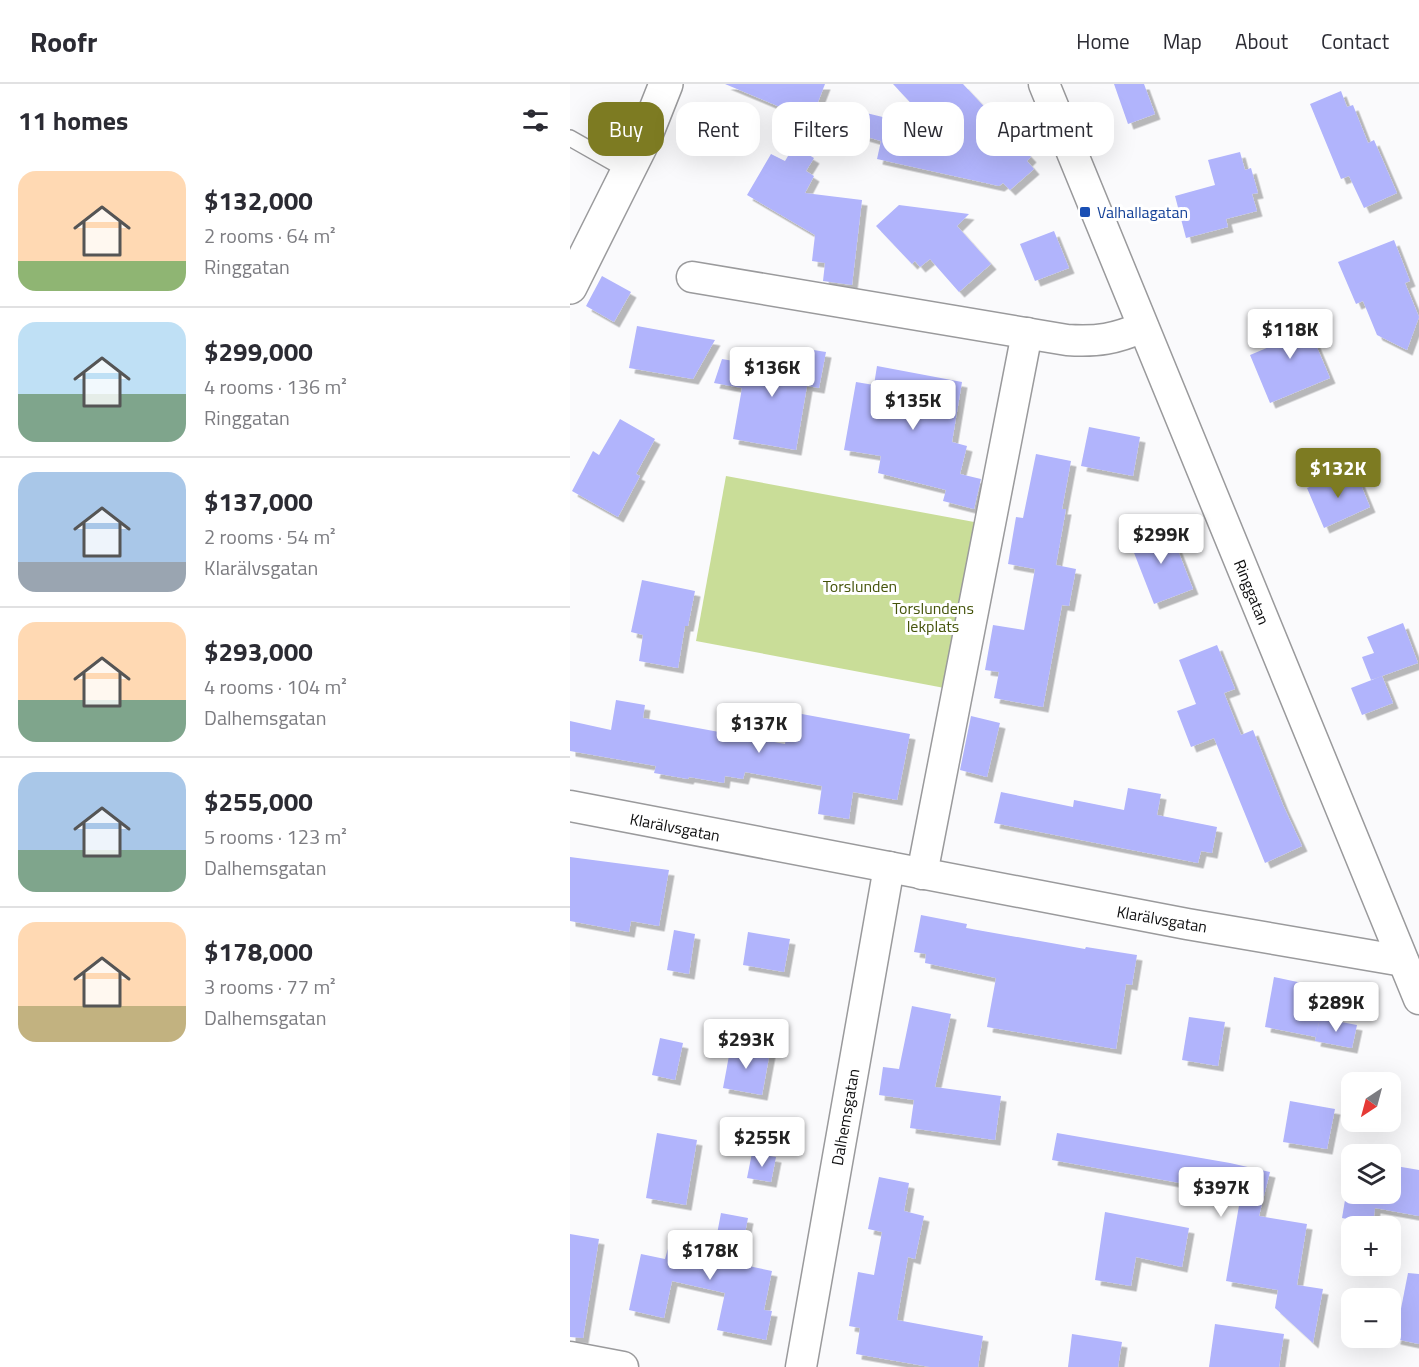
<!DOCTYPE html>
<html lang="en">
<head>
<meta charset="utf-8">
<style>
  body { margin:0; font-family:"Titillium Web",sans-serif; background:#f7f7f7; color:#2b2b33; height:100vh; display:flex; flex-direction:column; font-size:22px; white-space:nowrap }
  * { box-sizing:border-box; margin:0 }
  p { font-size:20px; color:#7c7c81 }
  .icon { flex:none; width:33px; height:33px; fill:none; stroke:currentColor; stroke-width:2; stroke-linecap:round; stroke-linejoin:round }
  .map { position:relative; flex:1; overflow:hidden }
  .details { display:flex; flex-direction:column; background:#fff; width:570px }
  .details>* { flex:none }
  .top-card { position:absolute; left:18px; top:18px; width:570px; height:54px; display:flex; gap:12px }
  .needle { width:39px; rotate:216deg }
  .controls { position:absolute; left:771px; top:988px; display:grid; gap:12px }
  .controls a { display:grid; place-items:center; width:60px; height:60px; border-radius:12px; background:#fff; box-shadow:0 6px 24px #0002; font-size:30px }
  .price { position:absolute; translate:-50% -51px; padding:0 14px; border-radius:6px; background:#fff; color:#222; font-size:20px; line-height:39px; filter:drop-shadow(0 2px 3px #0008) }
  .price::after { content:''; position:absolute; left:50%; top:36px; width:18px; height:14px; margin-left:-9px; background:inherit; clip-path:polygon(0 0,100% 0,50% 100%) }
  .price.active { background:#7d7b22; color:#fff }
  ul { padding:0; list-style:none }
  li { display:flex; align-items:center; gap:18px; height:150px; padding:0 18px }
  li+li { border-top:2px solid #e1e1e2 }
  li span { display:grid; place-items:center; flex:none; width:168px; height:120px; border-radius:18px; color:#555 }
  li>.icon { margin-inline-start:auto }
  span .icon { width:72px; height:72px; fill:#fffc; stroke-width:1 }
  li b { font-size:26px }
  h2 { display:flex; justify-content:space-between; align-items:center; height:72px; padding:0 18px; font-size:26px }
  .pill { padding:0 21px; border-radius:18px; background:#fff; box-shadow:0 6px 24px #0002; font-size:21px; line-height:54px }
  .pill.active { background:#7d7b22; color:#fff }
  header { display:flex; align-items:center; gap:36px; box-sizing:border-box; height:84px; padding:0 30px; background:#fff; border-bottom:2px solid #e1e1e2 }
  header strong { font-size:28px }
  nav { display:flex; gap:33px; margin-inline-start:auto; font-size:21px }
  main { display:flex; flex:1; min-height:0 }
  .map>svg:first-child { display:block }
  .green { fill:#c9dd98 }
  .building { fill:#b1b4fc; filter:url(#shadow) }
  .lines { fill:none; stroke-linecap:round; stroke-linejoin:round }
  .lane-casing { stroke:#9a9a9c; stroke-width:18 }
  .street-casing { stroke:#9a9a9c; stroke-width:33 }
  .secondary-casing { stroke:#9a9a9c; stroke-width:36 }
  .lane { stroke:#fff; stroke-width:15 }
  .street { stroke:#fff; stroke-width:30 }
  .secondary { stroke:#fff; stroke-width:33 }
  .transit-dot { fill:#1a4fb4; stroke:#fff; stroke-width:2 }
  .labels { text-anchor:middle; stroke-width:6; stroke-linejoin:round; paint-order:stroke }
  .transit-label { font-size:16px; fill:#164399; stroke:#fff; text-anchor:start }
  .park-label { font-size:16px; fill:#45540b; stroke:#fff }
  .street-label { font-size:16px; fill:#0f0f10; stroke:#fff }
</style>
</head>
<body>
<header>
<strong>Roofr</strong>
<nav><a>Home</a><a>Map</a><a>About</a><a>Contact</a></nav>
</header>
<main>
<section class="details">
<h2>11 homes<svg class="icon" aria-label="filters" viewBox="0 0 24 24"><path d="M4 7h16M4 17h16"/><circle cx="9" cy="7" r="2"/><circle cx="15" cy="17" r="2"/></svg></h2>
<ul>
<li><span style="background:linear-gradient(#ffd9b3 75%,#8fb573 0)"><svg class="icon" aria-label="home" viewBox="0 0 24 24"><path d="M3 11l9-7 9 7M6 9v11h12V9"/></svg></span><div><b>$132,000</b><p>2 rooms · 64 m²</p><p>Ringgatan</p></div></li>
<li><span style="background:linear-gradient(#bfe0f5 60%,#7fa58c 0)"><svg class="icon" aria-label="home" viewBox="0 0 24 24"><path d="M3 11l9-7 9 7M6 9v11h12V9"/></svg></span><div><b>$299,000</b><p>4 rooms · 136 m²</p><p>Ringgatan</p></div></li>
<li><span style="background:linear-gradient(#a9c7e8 75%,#9aa5b1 0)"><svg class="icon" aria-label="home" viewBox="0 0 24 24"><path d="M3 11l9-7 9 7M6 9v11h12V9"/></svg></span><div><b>$137,000</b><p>2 rooms · 54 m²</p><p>Klarälvsgatan</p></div></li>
<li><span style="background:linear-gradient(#ffd9b3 65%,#7fa58c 0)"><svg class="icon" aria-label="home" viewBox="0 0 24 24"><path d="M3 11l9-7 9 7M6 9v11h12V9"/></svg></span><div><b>$293,000</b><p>4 rooms · 104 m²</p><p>Dalhemsgatan</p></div></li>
<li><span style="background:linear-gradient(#a9c7e8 65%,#7fa58c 0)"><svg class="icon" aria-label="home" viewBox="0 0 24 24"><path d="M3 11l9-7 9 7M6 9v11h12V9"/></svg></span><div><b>$255,000</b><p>5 rooms · 123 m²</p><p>Dalhemsgatan</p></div></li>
<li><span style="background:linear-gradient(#ffd9b3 70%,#c2b280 0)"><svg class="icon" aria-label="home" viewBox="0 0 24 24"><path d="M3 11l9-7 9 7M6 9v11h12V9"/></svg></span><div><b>$178,000</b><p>3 rooms · 77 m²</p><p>Dalhemsgatan</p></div></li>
</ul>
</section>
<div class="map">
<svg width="849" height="1283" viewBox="0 0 849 1283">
  <defs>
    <filter id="shadow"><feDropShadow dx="5.5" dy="5.5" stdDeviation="0" flood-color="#0004"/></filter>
  </defs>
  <rect width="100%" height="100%" fill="#fafafc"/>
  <polygon class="green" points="156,392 415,440 385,606 126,557"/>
  <g class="building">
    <polygon points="155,0 255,0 241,36"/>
    <polygon points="323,0 393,0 461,73 457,77 464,85 440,106 433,99 429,102 307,75 311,57 283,49 288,27 366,46"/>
    <polygon points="544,0 574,0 585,30 558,40"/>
    <polygon points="771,7 777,23 783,21 798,59 804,56 827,109 794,124 779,92 771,95 740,20"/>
    <polygon points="224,62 244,74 236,87 244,92 235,109 292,116 282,201 253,197 255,179 242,177 245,151 177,111 201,70 215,77"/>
    <polygon points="670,68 675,86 681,84 688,109 682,110 687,127 656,135 658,143 616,154 605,112 645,101 638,76"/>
    <polygon points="329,121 399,130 387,142 421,180 389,208 360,175 350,183 345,177 342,180 306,142"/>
    <polygon points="484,147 499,184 465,197 450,160"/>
    <polygon points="824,156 840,197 835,199 849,233 837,266 807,251 793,217 786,220 768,178"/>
    <polygon points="32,192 61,208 44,238 16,222"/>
    <polygon points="732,228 760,294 700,319 680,271 704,261 696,243"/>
    <polygon points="67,242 122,252 145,256 123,295 94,290 59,284"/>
    <polygon points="231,264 256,268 249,304 237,302 226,366 163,355 172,304 144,299 152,275 227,288"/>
    <polygon points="307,282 392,298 382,358 397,362 390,390 411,395 404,425 373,417 376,406 308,389 311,372 274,366 286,298 304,301"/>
    <polygon points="50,335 85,355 66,390 70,392 48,433 2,407 23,367 29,371"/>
    <polygon points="519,343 570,353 563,392 511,382"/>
    <polygon points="466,370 501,377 492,425 496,425 486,481 506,485 499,522 492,521 473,623 424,614 429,588 415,586 423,541 454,546 465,485 438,480 446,433 453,434"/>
    <polygon points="786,389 800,423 754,444 737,404 770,390 772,395"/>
    <polygon points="598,441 623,505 584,520 559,456"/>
    <polygon points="72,496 125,507 118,542 115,542 108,584 69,577 73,551 61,548"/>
    <polygon points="833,539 848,579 801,596 792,573 804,569 797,553"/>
    <polygon points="647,561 665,605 654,609 671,651 683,646 713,721 732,762 695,779 644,654 621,663 607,627 626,620 609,576"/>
    <polygon points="812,592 823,619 792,631 781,604"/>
    <polygon points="46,616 75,621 73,634 215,660 221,628 340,650 327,716 283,708 279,735 248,730 252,702 175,688 173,695 155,692 154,699 119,693 118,695 84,689 86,682 0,667 0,637 41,646"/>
    <polygon points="401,632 430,639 417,693 390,686"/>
    <polygon points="558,704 591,710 587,731 647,743 642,769 631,767 628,779 424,739 431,708 503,723 504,716 554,726"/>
    <polygon points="0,773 99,786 89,842 61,837 59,848 0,837"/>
    <polygon points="351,831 397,840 396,844 515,865 516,863 567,871 562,901 556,900 546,965 417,943 426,894 355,879 356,870 344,868"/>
    <polygon points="104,846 125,850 119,890 97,886"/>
    <polygon points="178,848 220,855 214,888 173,881"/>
    <polygon points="704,893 756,904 746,953 695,943"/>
    <polygon points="342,922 381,930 365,1003 431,1012 425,1056 340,1044 344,1016 309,1011 313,983 329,985"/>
    <polygon points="619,933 655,938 648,982 612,976"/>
    <polygon points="750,934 787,941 782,964 745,957"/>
    <polygon points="90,954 113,959 105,996 82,991"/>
    <polygon points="161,961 200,968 192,1011 153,1004"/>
    <polygon points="720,1017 765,1025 757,1065 713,1058"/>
    <polygon points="87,1049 127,1056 116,1121 76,1114"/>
    <polygon points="487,1049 660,1079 700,1088 689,1132 737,1140 727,1201 753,1205 743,1259 705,1224 708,1206 656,1197 671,1110 482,1076"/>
    <polygon points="182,1069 206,1073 201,1098 177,1094"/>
    <polygon points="820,1081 849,1086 849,1132 805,1124 803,1140 772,1134 780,1086 782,1110 820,1110"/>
    <polygon points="309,1093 339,1099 334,1127 354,1132 345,1175 338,1173 327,1236 413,1252 408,1283 360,1283 286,1270 290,1244 279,1242 288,1188 304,1191 312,1148 298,1145"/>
    <polygon points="535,1128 619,1144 612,1183 566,1173 561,1202 525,1196"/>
    <polygon points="151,1129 178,1134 169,1180 202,1187 194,1226 202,1227 196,1256 147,1246 155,1209 102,1197 94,1234 59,1226 71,1170 95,1175 99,1161 143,1171"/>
    <polygon points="0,1150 29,1155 13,1254 0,1253"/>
    <polygon points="838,1189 849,1190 849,1260 825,1255"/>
    <polygon points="645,1240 714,1250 709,1283 639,1283"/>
    <polygon points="502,1250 552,1258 548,1283 498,1283"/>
  </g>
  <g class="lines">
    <defs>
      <polyline id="lane" points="0,54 58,87"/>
      <g id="street">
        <polyline points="474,0 849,915"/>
        <path d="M122 193 497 256C528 258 545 255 573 243"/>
        <polyline points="0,722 617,840 833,877"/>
        <polyline points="352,790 457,249"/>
        <polyline points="0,1273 53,1283"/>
        <polyline points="231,1283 319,783"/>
      </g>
      <polyline id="secondary" points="0,203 75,53 96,0"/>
    </defs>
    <use href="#lane" class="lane-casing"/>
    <use href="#street" class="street-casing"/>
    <use href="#secondary" class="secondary-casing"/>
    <use href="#lane" class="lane"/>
    <use href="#street" class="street"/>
    <use href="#secondary" class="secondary"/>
  </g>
  <rect class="transit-dot" x="509" y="122" width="12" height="12" rx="3"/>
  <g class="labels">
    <g class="transit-label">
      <text x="527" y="134">Valhallagatan</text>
    </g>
    <g class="park-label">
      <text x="290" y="508">Torslunden</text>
      <text x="363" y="530">Torslundens<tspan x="363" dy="18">lekplats</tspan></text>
    </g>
    <g class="street-label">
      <text transform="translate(682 508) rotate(68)" y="6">Ringgatan</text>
      <text transform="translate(105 743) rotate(11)" y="6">Klarälvsgatan</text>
      <text transform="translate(592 835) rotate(10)" y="6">Klarälvsgatan</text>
      <text transform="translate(275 1033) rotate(-80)" y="6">Dalhemsgatan</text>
    </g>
  </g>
</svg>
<div class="controls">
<a><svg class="needle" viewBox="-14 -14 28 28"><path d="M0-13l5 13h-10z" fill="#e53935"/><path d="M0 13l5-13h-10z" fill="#7c7c81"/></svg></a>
<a><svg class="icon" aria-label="layers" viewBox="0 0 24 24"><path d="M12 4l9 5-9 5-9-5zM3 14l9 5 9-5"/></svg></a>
<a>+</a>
<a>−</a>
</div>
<b class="price" style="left:720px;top:276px">$118K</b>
<b class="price" style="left:202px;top:314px">$136K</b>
<b class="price" style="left:343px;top:347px">$135K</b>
<b class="price active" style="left:768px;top:415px">$132K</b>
<b class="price" style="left:591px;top:481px">$299K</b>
<b class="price" style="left:189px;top:670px">$137K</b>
<b class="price" style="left:766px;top:949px">$289K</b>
<b class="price" style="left:176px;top:986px">$293K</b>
<b class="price" style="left:192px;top:1084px">$255K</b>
<b class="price" style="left:651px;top:1134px">$397K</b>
<b class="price" style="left:140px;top:1197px">$178K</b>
<div class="top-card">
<a class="pill active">Buy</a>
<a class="pill">Rent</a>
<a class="pill">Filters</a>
<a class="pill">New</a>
<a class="pill">Apartment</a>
</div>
</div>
</main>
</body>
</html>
